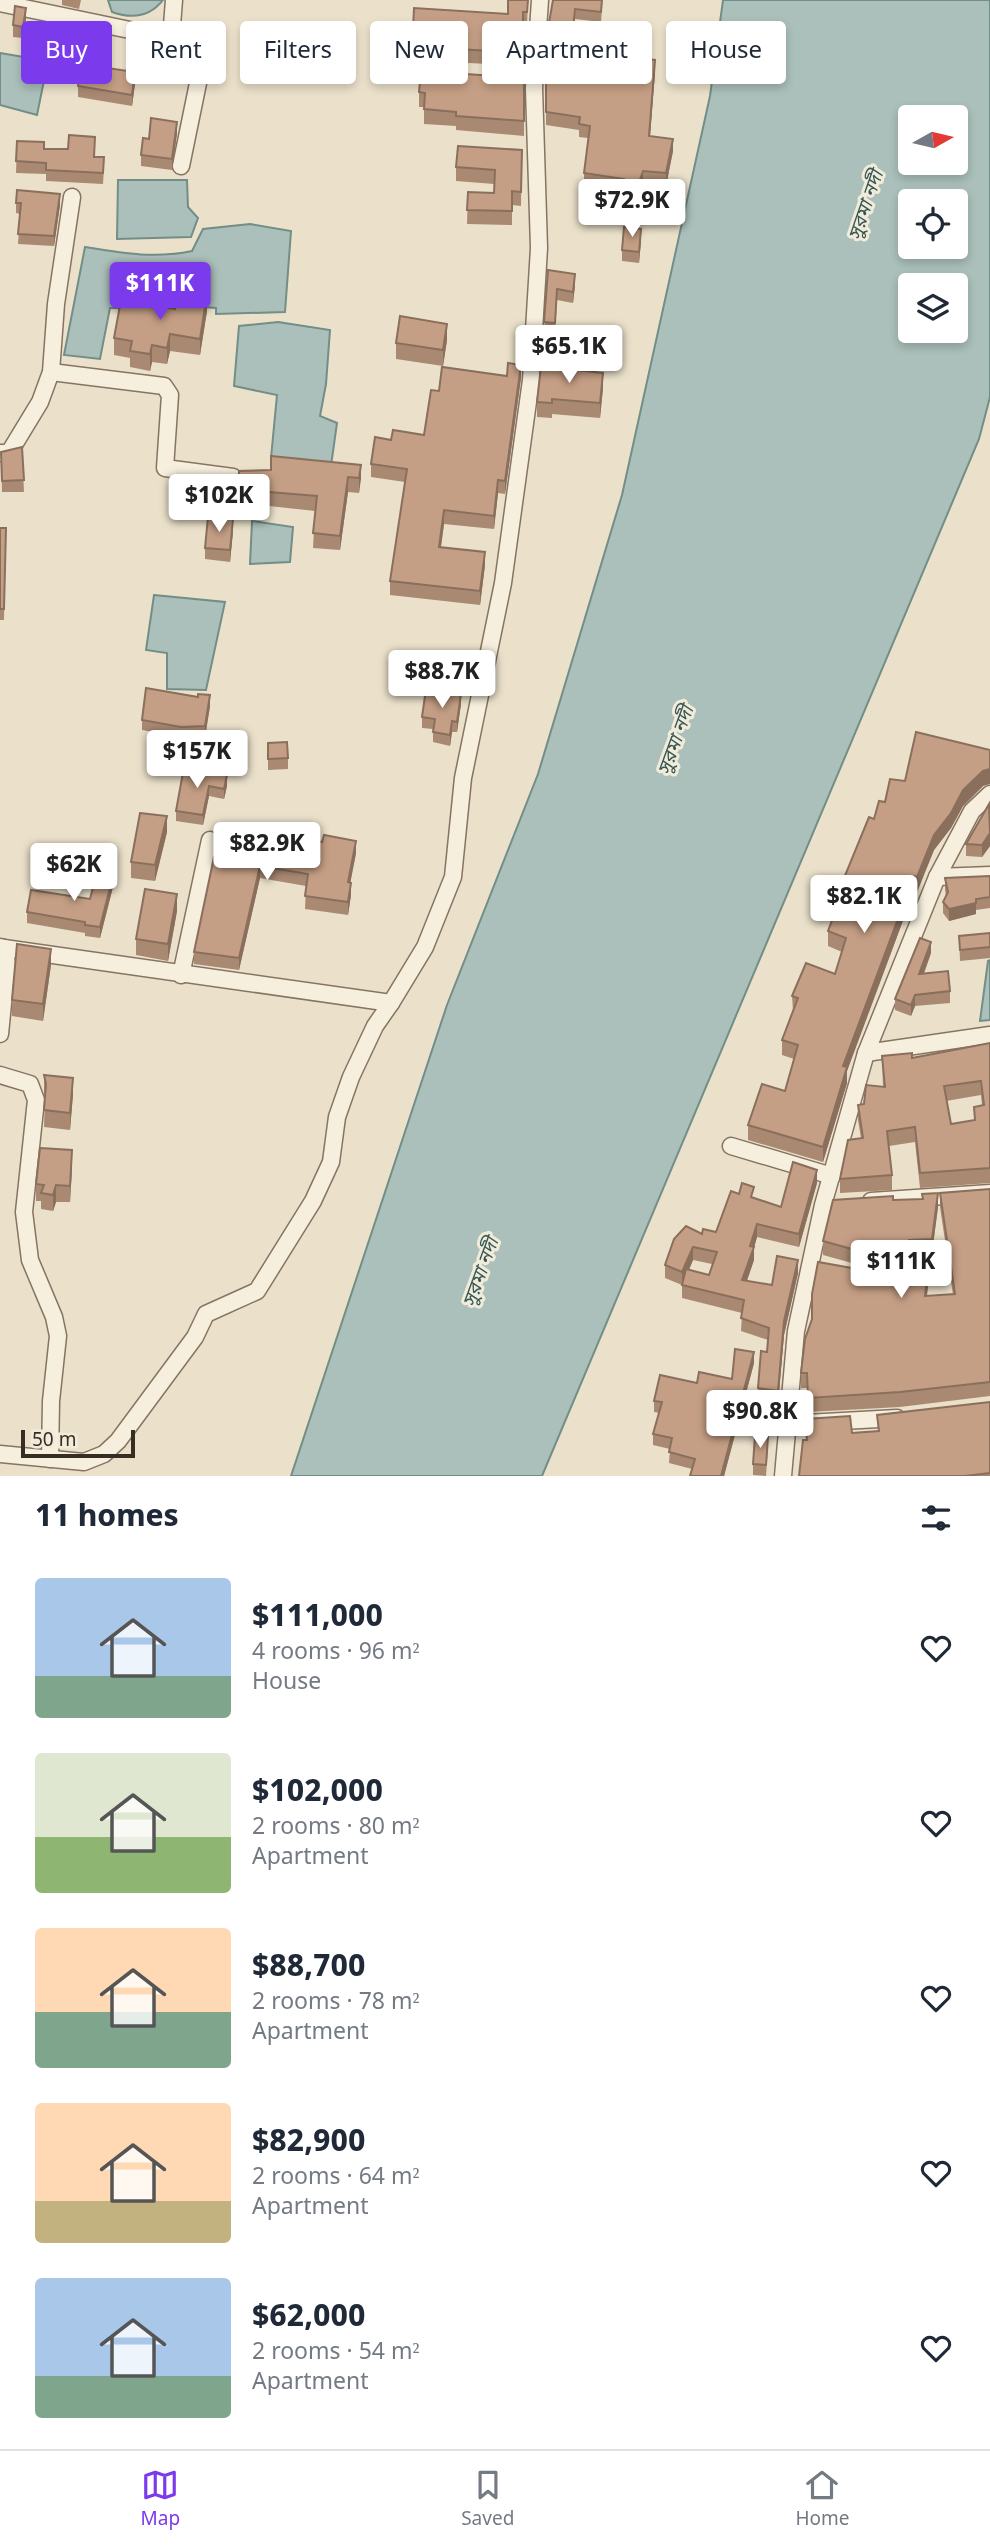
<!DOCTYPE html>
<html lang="en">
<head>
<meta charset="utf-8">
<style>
  body { margin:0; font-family:Georgia,"Noto Sans Bengali",serif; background:#f2f2f3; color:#1f2937; height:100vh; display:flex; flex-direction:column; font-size:26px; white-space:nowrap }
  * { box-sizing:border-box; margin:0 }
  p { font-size:23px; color:#747a83 }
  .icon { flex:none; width:38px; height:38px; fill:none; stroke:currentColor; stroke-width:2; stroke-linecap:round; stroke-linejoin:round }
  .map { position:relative; height:1476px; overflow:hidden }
  .side { display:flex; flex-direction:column; background:#fff; flex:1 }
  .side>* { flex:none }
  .hud { position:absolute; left:21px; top:21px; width:948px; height:63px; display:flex; gap:14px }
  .needle { width:46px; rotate:82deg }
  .controls { position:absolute; left:898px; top:105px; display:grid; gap:14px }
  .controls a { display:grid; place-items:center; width:70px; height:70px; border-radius:7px; background:#fff; box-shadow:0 4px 10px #0003; font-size:35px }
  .scale { position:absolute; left:21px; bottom:18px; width:114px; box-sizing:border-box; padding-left:7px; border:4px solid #382d23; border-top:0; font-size:19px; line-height:24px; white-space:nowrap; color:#382d23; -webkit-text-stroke:5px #f3ebda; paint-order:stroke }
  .price { position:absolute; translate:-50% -60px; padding:0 16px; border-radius:7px; background:#fff; color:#222; font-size:23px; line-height:46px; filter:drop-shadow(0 2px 4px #0008) }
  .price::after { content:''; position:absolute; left:50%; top:42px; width:21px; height:16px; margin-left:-10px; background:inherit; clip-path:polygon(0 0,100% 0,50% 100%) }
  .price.active { background:#7c3aed; color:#fff }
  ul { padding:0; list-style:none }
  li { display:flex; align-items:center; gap:21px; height:175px; padding:0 35px }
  li span { display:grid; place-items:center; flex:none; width:196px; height:140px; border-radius:7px; color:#555 }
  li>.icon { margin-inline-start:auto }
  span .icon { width:84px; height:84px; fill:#fffc; stroke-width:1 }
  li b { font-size:30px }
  h2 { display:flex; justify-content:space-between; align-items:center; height:84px; padding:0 35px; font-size:30px }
  .tag { padding:0 24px; border-radius:7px; background:#fff; box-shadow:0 4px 10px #0003; font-size:24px; line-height:63px }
  .tag.active { background:#7c3aed; color:#fff }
  .menu { display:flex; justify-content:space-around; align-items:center; height:98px; border-top:2px solid #e0e1e3; background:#fff; font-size:19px; color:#747a83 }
  .menu a { display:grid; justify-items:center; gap:4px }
  .menu .active { color:#7c3aed }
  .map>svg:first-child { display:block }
  .water { fill:#abc0ba; stroke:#728e87; stroke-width:2; fill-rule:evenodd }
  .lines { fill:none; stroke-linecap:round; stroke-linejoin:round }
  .minor-casing { stroke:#867461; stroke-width:19 }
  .minor { stroke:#f6efde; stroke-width:16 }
  .wall { fill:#a98972; fill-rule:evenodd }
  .shaded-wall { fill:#8a6f5d }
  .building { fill:#c59f85; stroke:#8a6f5d; stroke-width:2; fill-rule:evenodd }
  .labels { text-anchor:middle; stroke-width:6; stroke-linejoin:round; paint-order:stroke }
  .water-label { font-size:19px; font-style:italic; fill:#335754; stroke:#f3ebda }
</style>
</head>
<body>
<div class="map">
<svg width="990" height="1476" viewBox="0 0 990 1476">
  <rect width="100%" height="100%" fill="#ebe1cb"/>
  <g class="water">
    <path d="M108 0H163C150 17 132 19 112 12Z"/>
    <path d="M723 0H990V397L979 439 542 1476H291L447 1005 538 774 622 495 710 96ZM910 117H956V163H910ZM910 201H956V247H910ZM910 285H956V331H910Z"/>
    <polygon points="0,53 48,61 37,115 0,105"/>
    <polygon points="118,180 187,180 188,207 198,218 191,237 117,239"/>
    <path d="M250 224 291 231 285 312 216 314V308L177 305 171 315 131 308H110L100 359 64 355 85 247C122 253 155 259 192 251L203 229Z"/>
    <polygon points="278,322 330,330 326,384 320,416 337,423 330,473 271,458 277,395 234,386 239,326"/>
    <polygon points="252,521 293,527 290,562 250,564"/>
    <polygon points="154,595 225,602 206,690 167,689 167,653 146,650"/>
    <polygon points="990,960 990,1020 980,1021 988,961"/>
  </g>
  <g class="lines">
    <defs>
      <g id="minor">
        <polyline points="0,3 202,45 205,49 181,166"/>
        <polyline points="171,38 174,0"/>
        <polyline points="51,372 164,386 170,395 165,468 233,477"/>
        <polyline points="0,453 9,453 40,402 51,372 56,304 72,197"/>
        <polyline points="937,877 990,875"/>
        <polyline points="0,947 4,948 7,963 0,1034"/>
        <polyline points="4,948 391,1003 425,947 453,877 463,778 503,583 531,380 539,248 534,88 540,0"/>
        <polyline points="181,975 210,840"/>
        <polyline points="866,1053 990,1035"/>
        <polyline points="0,1075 30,1084 36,1100 24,1212 30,1260 54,1317 58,1336 51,1401 50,1459"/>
        <polyline points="731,1146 832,1176"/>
        <polyline points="871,1201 990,1193"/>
        <polyline points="788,1424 897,1418"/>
        <polyline points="0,1454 84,1462 104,1454 118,1441 195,1337 206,1314 257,1291 313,1201 331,1162 337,1117 351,1077 375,1026 391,1003"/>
        <polyline points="783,1476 796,1331 823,1205 866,1053 937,877 972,811 990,794"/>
      </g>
    </defs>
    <use href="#minor" class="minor-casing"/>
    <use href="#minor" class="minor"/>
  </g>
  <g class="wall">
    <polygon points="62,0 81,0 79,9 62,5"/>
    <polygon points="528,0 527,26 523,25 523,39 509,39 507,65 393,59 393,45 413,30 508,14"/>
    <polygon points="553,0 602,9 601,22 575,19 572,49 547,45 547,34"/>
    <polygon points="26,19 23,38 13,37 13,25"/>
    <polygon points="111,37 108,68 135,84 132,106 78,97 78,86 89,49"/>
    <polygon points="546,56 655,72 650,136 673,151 666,186 643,183 629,224 615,219 615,206 620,191 584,186 584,173 588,138 579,137 579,130 546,125"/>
    <polygon points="524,78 524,136 456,130 456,126 424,124 424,107 419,107 419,92"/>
    <polygon points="177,133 172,170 141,166 141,155 149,139"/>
    <polygon points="17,141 44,149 95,157 104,168 103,184 46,181 46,174 16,173"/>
    <polygon points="522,150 521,206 512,205 512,225 467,224 468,192 494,193 494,184 456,181 456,167"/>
    <polygon points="16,203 60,205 54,246 18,244 20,214 16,213"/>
    <polygon points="641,240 639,263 622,261 622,250"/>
    <polygon points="548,270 575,285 573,303 557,300 555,334 544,333"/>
    <polygon points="175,309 207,311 200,355 170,351 167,364 152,362 150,371 130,367 130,358 114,355 114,338"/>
    <polygon points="447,340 443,366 396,359 396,343"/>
    <polygon points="521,378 505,494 498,493 494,529 444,524 441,547 485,565 480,605 390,595 390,581 405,482 371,477 371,464 391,440 424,435 439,391"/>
    <polygon points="603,388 600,418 552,414 552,418 537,417 537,402"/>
    <polygon points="22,447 24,492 2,492 1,452"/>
    <polygon points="361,465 359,493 348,492 340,550 313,548 315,511 269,506 251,508 251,513 238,513 239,471 271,470"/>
    <polygon points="0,528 6,528 4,620 0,620"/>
    <polygon points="233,531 230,562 205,559 205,548"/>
    <polygon points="461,704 457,732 452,732 450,746 433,742 433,729 422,728 422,717"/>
    <polygon points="210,706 205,737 181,737 142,730 142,720"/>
    <polygon points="268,743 288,758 288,769 268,770"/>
    <polygon points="184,767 227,786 224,799 209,796 203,825 176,821 176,811"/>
    <polygon points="905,781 983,786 963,806 951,828 934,850 917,892 914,891 847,1071 847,1083 823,1162 748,1140 748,1125 785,1091 794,1059 782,1055 782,1040 793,1011 792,996 835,974 842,952 828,946 828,931 835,914 835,900 874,819 885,802"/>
    <polygon points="167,832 155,881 131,878 131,862"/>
    <polygon points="966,844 990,846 982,857 966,856"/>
    <polygon points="356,853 350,883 351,895 348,915 305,909 306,886 260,878 239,970 194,964 194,952 231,860"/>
    <polygon points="990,876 990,908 976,910 976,914 949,921 943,913 943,902 946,896 945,890 945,878"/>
    <polygon points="113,887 100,938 85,936 85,933 27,923 27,912 90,899"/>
    <polygon points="177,911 168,961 136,955 136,939"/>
    <polygon points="990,933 990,958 960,961 959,936"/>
    <polygon points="931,953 924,974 950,991 950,1003 915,1006 911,1016 895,1010 895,999"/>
    <polygon points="51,965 43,1021 12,1016 12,1000"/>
    <path d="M990 1043V1183L920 1188 915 1142 889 1146 892 1175V1190L840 1193V1179L861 1138 858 1120V1105L864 1104 883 1087 882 1056 912 1058ZM981 1095 982 1105 974 1121 951 1124 946 1101Z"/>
    <polygon points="44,1075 73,1094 70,1130 44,1127 45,1096 44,1092"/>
    <polygon points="72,1166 70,1202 56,1202 53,1211 41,1209 41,1201 36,1201 36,1184"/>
    <path d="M817 1183 799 1247 757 1237 754 1247V1260L747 1281 772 1285 798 1273 784 1335 778 1404 758 1401V1388L767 1352 768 1340 741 1331 742 1313 682 1298V1285L665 1278V1265L702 1234 716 1232 754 1198 781 1207ZM693 1260 712 1264 709 1275 689 1270Z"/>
    <polygon points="990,1189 990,1396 900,1407 808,1412 807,1388 801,1388 801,1373 881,1271 823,1255 823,1241 893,1200 938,1207 932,1253 910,1255 910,1261 929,1277 927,1296 953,1295 940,1207 940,1193"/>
    <polygon points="754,1363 724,1476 690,1476 692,1469 669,1463 670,1449 653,1445 653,1434 659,1413 654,1412 654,1401 697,1383 732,1379"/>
    <polygon points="990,1402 990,1476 799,1476 806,1440 805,1419 852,1433 878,1431 877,1415"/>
    <polygon points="768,1448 766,1476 753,1475 753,1464"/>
  </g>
  <g class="shaded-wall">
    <polygon points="26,8 26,19 23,38 23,27"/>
    <polygon points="575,9 575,19 572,49 572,39"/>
    <polygon points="111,26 111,37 107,79 107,68"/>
    <polygon points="655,60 655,72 649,148 649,136"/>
    <polygon points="135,72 135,84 132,106 132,95"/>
    <polygon points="177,122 177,133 172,170 172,159"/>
    <polygon points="673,139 673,151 666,186 666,173"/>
    <polygon points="643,171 643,183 629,224 629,211"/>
    <polygon points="60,194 60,205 54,246 54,236"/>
    <polygon points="641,229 641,240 639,263 639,252"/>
    <polygon points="575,274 575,285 573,303 573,292"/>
    <polygon points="207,294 207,311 200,355 200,339"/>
    <polygon points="447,324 447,340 443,366 443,350"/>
    <polygon points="170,334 170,351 167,364 167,348"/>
    <polygon points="152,345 152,362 150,371 150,354"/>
    <polygon points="521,365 521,378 505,494 505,481"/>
    <polygon points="603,373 603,388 600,418 600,403"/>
    <polygon points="361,465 361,479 359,493 359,478"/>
    <polygon points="348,477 348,492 340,550 340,536"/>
    <polygon points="498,480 498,493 494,529 494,516"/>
    <polygon points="444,510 444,524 439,560 439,547"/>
    <polygon points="233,519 233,531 230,562 230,550"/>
    <polygon points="485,552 485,565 480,605 480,591"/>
    <polygon points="461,694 461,704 457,732 457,722"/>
    <polygon points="210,695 210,706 205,737 205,726"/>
    <polygon points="452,721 452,732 450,746 450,735"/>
    <polygon points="990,769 990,784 983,786 963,806 951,828 934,850 917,892 917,877 934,835 963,790 983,771"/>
    <polygon points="227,775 227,786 224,799 224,789"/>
    <polygon points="209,786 209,796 203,825 203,815"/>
    <polygon points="167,816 167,832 155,881 155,865"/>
    <polygon points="990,833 990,846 982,857 982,845"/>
    <polygon points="356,841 356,853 348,895 348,882"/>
    <polygon points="260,866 260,878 239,970 239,958"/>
    <polygon points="113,876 113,887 100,938 100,927"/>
    <polygon points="914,876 914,891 847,1071 847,1083 823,1162 823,1147 843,1066"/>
    <polygon points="351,883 351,895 348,915 348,902"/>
    <polygon points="177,894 177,911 168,961 168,944"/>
    <polygon points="976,903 976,914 949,921 949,909"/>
    <polygon points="931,942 931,953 919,985 919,974"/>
    <polygon points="51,949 51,965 43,1021 43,1004"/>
    <polygon points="915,995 915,1006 911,1016 911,1005"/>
    <polygon points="73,1078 73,1094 70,1130 70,1113"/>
    <polygon points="72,1150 72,1166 70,1202 70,1186"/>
    <polygon points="817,1170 817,1183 799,1247 799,1234"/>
    <polygon points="56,1185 56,1202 53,1211 53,1195"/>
    <polygon points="938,1193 938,1207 932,1253 932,1239"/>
    <polygon points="757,1224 757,1237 754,1248 754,1247 754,1260 742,1294 742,1280"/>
    <polygon points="693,1247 693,1260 682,1285 682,1272"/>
    <polygon points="798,1260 798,1273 784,1335 778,1404 778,1391 784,1321"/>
    <polygon points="929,1263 929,1277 925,1310 925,1296"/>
    <polygon points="754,1352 754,1363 724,1476 721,1476"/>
  </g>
  <g class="building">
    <polygon points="508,0 528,0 527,12 523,12 523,26 509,25 507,52 393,45 394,29 413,30 414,8 508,14"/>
    <polygon points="553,0 602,0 601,12 575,9 572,39 547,34"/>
    <polygon points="15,6 26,8 23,27 13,25"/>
    <polygon points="94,22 111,26 107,68 135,72 132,95 78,86 84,48 89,49"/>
    <polygon points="568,50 655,60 649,136 673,139 666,173 643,171 629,211 615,206 624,179 584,173 590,126 579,124 580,117 546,112 546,56 568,58"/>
    <polygon points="421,71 524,78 524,121 456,116 456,112 424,109 425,93 419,92"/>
    <polygon points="151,118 177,122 172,159 141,155 143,138 149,139"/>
    <polygon points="69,135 95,137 94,157 104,157 103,173 46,170 46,163 16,161 17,141 44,142 44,149 68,149"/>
    <polygon points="458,146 522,150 521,192 512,191 512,211 467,210 468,192 494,193 495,170 456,167"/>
    <polygon points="17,190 60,194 54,236 18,234 21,203 16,203"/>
    <polygon points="624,227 641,229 639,252 622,250"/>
    <polygon points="548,270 575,274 573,292 557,289 555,323 544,322"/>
    <polygon points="178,290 207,294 200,339 170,334 167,348 152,345 150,354 130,351 132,341 114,338 121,300 175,309"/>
    <polygon points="400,316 447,324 443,350 396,343"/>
    <polygon points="508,363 521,365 505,481 498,480 494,516 444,510 439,547 485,552 480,591 390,581 407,469 371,464 375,437 391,440 393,430 424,435 431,390 439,391 442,367 507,376"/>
    <polygon points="541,366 603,373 600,403 552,399 552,403 537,402"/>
    <polygon points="22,447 24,480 2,481 1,452"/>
    <polygon points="271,456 361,465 359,478 348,477 340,536 313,533 317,496 269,492 251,493 251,499 238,498 239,471 271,470"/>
    <polygon points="208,517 233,519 230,550 205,548"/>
    <polygon points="0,528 6,528 4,609 0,609"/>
    <polygon points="146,688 198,697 198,694 210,695 205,726 181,727 142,720"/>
    <polygon points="426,689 461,694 457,722 452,721 450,735 433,732 435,719 422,717"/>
    <polygon points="916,732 990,750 990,769 983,771 963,790 951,813 934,835 917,877 914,876 843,1066 847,1067 823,1147 748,1125 762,1084 785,1091 798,1045 782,1040 798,998 792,996 806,963 835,974 846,938 828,931 839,902 835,900 869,817 874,819 879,801 885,802 890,779 905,781"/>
    <polygon points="287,742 288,758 268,759 268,743"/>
    <polygon points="184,767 227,775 224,789 209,786 203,815 176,811"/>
    <polygon points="989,804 990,833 982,845 966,844"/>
    <polygon points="140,813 167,816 155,865 131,862"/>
    <polygon points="237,826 322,842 324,835 356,841 348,882 351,883 348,902 305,896 308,874 260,866 239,958 194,952 214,857 231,860"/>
    <polygon points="97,872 113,876 100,927 85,925 85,922 27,912 31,890 90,899"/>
    <polygon points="990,876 990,897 976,899 976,903 949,909 943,902 948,892 945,878"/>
    <polygon points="145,889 177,894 168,944 136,939"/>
    <polygon points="990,933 990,947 960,950 959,936"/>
    <polygon points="920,938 931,942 919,974 948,971 950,991 915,995 911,1005 895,999"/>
    <polygon points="17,944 51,949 43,1004 12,1000"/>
    <path d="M990 1043V1168L920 1173 915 1127 887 1131 892 1175 840 1179 848 1140 863 1138 858 1105 864 1104 866 1085 885 1087 882 1056 912 1053V1058ZM981 1081 984 1105 974 1107 975 1120 951 1124 944 1086Z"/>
    <polygon points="44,1075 73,1078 70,1113 44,1110 46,1084"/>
    <polygon points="40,1148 72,1150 70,1186 56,1185 53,1195 41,1193 44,1185 36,1184"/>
    <polygon points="793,1162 817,1170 799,1234 757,1224 750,1246 754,1247 742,1280 772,1285 777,1256 798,1260 784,1321 778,1391 758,1388 761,1351 767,1352 769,1328 741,1318 744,1300 682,1285 686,1269 709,1275 717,1252 693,1247 682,1272 665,1265 674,1239 686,1226 702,1234 703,1229 716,1232 731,1191 739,1194 742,1183 754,1187 751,1197 781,1207"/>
    <polygon points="990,1189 990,1382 900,1392 808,1398 807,1373 801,1373 805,1339 812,1319 812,1294 818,1262 880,1273 884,1258 823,1241 833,1200 893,1196 893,1200 923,1199 922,1194 938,1193 932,1239 909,1240 910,1261 929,1263 925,1296 955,1294 940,1193"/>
    <polygon points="735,1349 754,1352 721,1476 690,1476 695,1459 669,1452 672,1438 653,1434 662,1402 654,1401 660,1375 697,1383 699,1372 732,1379"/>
    <polygon points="990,1402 990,1473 965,1476 799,1476 803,1440 807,1440 805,1419 850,1416 852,1433 879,1431 877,1415"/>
    <polygon points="755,1436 768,1437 766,1465 753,1464"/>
  </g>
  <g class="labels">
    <g class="water-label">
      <text transform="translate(865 205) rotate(-71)" y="7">সুরমা নদী</text>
      <text transform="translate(675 740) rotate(-70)" y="7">সুরমা নদী</text>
      <text transform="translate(480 1272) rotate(-70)" y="7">সুরমা নদী</text>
    </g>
  </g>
</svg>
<div class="controls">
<a><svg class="needle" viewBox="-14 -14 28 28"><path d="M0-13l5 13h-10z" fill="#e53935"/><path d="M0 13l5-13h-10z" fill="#747a83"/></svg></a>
<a><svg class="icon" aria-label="locate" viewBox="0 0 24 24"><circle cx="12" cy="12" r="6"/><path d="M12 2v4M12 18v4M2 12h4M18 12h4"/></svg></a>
<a><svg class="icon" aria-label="layers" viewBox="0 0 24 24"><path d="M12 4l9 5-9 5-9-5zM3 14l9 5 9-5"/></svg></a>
</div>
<div class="scale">50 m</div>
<b class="price" style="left:632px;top:239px">$72.9K</b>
<b class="price active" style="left:160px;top:322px">$111K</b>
<b class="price" style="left:569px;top:385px">$65.1K</b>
<b class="price" style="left:219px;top:534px">$102K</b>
<b class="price" style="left:442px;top:710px">$88.7K</b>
<b class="price" style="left:197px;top:790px">$157K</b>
<b class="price" style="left:267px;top:882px">$82.9K</b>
<b class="price" style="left:74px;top:903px">$62K</b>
<b class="price" style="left:864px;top:935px">$82.1K</b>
<b class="price" style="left:901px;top:1300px">$111K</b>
<b class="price" style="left:760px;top:1450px">$90.8K</b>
<div class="hud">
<a class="tag active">Buy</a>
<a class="tag">Rent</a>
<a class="tag">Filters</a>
<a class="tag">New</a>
<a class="tag">Apartment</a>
<a class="tag">House</a>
</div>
</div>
<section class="side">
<h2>11 homes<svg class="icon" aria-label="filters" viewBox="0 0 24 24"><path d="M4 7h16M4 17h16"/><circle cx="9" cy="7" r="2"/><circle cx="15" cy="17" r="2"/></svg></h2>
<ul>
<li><span style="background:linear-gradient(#a9c7e8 70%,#7fa58c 0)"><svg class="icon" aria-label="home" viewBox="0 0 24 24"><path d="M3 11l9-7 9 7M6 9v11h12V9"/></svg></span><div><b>$111,000</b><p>4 rooms · 96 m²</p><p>House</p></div><svg class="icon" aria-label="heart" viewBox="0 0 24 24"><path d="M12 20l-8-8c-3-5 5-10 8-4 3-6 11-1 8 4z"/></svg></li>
<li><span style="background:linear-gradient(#dfe7d0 60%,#8fb573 0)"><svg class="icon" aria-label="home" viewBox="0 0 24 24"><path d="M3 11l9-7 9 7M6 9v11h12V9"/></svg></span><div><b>$102,000</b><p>2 rooms · 80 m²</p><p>Apartment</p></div><svg class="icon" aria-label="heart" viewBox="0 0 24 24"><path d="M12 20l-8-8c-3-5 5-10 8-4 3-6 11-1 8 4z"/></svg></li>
<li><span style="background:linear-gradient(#ffd9b3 60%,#7fa58c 0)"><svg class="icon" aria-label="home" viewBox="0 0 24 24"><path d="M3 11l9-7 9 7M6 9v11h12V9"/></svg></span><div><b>$88,700</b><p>2 rooms · 78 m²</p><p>Apartment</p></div><svg class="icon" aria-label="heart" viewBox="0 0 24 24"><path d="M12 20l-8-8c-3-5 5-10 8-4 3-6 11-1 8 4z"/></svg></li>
<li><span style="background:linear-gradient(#ffd9b3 70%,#c2b280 0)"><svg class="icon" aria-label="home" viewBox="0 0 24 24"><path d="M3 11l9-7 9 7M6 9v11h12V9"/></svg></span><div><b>$82,900</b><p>2 rooms · 64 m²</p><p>Apartment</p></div><svg class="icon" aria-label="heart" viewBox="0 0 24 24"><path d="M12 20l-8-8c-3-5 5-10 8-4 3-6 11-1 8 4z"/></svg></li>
<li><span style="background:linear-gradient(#a9c7e8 70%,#7fa58c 0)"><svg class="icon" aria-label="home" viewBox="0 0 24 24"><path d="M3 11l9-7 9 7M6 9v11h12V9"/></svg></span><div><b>$62,000</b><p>2 rooms · 54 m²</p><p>Apartment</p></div><svg class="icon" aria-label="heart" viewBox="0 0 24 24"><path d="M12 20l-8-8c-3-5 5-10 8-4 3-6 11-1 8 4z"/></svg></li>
</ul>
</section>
<nav class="menu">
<a class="active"><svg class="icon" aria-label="map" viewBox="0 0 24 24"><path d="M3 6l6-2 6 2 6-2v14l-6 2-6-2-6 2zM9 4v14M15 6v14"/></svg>Map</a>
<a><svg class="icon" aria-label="saved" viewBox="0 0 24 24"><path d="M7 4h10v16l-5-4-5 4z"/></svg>Saved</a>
<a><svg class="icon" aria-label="home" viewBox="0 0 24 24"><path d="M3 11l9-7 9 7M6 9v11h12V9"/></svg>Home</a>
</nav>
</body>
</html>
